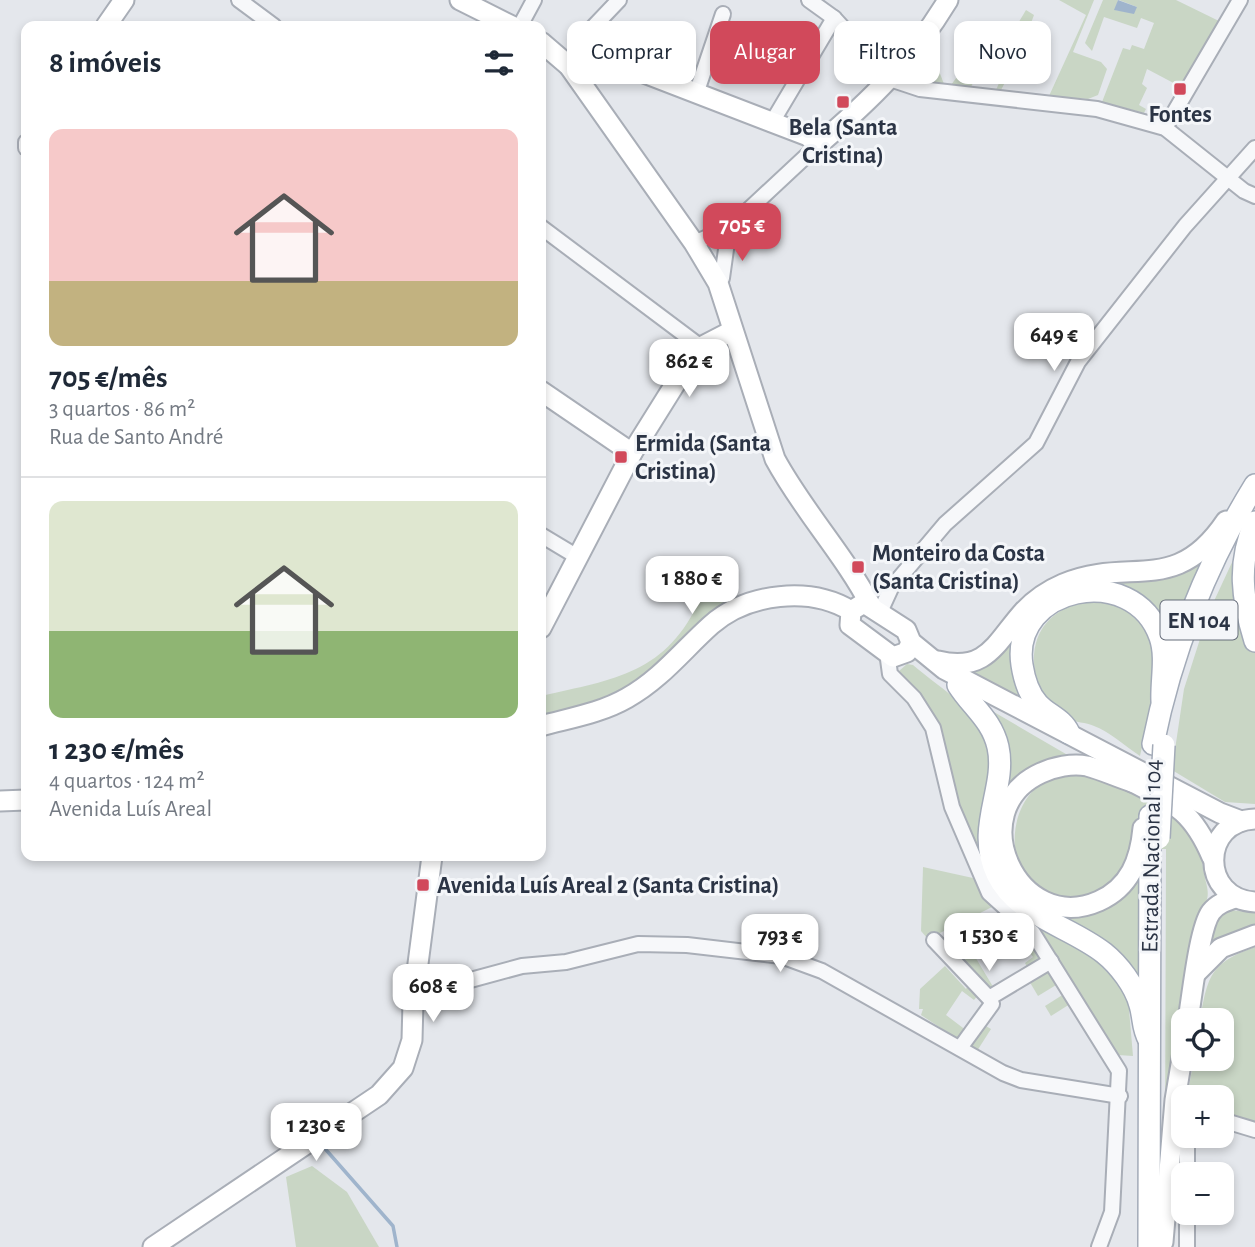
<!DOCTYPE html>
<html lang="pt">
<head>
<meta charset="utf-8">
<style>
  body { margin:0; font-family:"Alegreya Sans",sans-serif; background:#f2f2f3; color:#1f2937; height:100vh; display:flex; flex-direction:column; font-size:26px; white-space:nowrap }
  * { box-sizing:border-box; margin:0 }
  p { font-size:23px; color:#747a83 }
  .icon { flex:none; width:38px; height:38px; fill:none; stroke:currentColor; stroke-width:2; stroke-linecap:round; stroke-linejoin:round }
  .map { position:relative; flex:1; overflow:hidden }
  .panel { position:absolute; left:21px; top:21px; width:525px; height:840px; display:flex; flex-direction:column; background:#fff; border-radius:14px; box-shadow:0 4px 10px #0003 }
  .panel>* { flex:none }
  .hud { position:absolute; left:567px; top:21px; width:583px; height:63px; display:flex; gap:14px }
  .controls { position:absolute; left:1171px; top:1008px; display:grid; gap:14px }
  .controls a { display:grid; place-items:center; width:63px; height:63px; border-radius:14px; background:#fff; box-shadow:0 4px 10px #0003; font-size:35px }
  .price { position:absolute; translate:-50% -60px; padding:0 16px; border-radius:14px; background:#fff; color:#222; font-size:23px; line-height:46px; filter:drop-shadow(0 2px 4px #0008) }
  .price::after { content:''; position:absolute; left:50%; top:42px; width:21px; height:16px; margin-left:-10px; background:inherit; clip-path:polygon(0 0,100% 0,50% 100%) }
  .price.current { background:#d1495b; color:#fff }
  ul { padding:0; list-style:none }
  li { display:grid; align-content:center; gap:14px; height:371px; padding:0 28px }
  li+li { border-top:2px solid #e0e1e3 }
  li span { display:grid; place-items:center; height:217px; border-radius:14px; color:#555 }
  li>.icon { margin-inline-start:auto }
  span .icon { width:126px; height:126px; fill:#fffc; stroke-width:1 }
  li b { font-size:30px }
  h2 { display:flex; justify-content:space-between; align-items:center; height:84px; padding:0 28px; font-size:30px }
  .tag { padding:0 24px; border-radius:14px; background:#fff; box-shadow:0 4px 10px #0003; font-size:24px; line-height:63px }
  .tag.current { background:#d1495b; color:#fff }
  .map>svg:first-child { display:block }
  .green { fill:#c9d6c5 }
  .water { fill:#9fb4cc }
  .lines { fill:none; stroke-linecap:round; stroke-linejoin:round }
  .stream { stroke:#9fb4cc; stroke-width:3.5 }
  .street-casing { stroke:#a9aeb7; stroke-width:18 }
  .secondary-casing { stroke:#a9aeb7; stroke-width:23 }
  .primary-casing { stroke:#a3abb8; stroke-width:24 }
  .street { stroke:#f7f8fa; stroke-width:14 }
  .secondary { stroke:#fff; stroke-width:19 }
  .primary { stroke:#fff; stroke-width:21 }
  .primary-bridge-casing { stroke:#a3abb8; stroke-width:24; stroke-linecap:butt }
  .primary-bridge { stroke:#fff; stroke-width:21 }
  .poi-dot { fill:#d1495b; stroke:#f4f6f9; stroke-width:2.5 }
  .labels { text-anchor:middle; stroke-width:6; stroke-linejoin:round; paint-order:stroke }
  .shield { fill:#f4f6f9; stroke:#676e7b; stroke-width:2 }
  .shield-label { font-size:23px; font-weight:bold; fill:#2b3445 }
  .poi-label { font-size:24px; font-weight:bold; fill:#2b3445; stroke:#f4f6f9; text-anchor:start }
  .street-label { font-size:24px; fill:#2b3445; stroke:#f4f6f9 }
</style>
</head>
<body>
<div class="map">
<svg width="1255" height="1247" viewBox="0 0 1255 1247">
  <rect width="100%" height="100%" fill="#e4e7ec"/>
  <g class="green">
    <polygon points="1059,0 1094,0 1073,52 1101,62 1107,69 1098,95 1088,99 1049,96 1086,15"/>
    <polygon points="1103,0 1118,0 1115,10 1128,12 1137,7 1119,0 1176,0 1221,22 1183,88 1147,69 1142,84 1147,88 1139,105 1146,109 1144,113 1102,102 1123,48 1130,50 1132,45 1144,49 1154,23 1141,18 1137,28 1104,17 1092,51 1085,43"/>
    <polygon points="1026,10 1034,15 1031,23 1042,30 1044,25 1048,27 1045,34 1039,31 1037,35 1033,36 1016,73 1011,71 1001,90 996,90 1003,74 968,55 978,34 979,22 993,26 996,21 1014,30"/>
    <path d="M927 46 933 50 930 55 932 57 928 58 923 67 933 72 939 71 944 84 918 80C910 68 921 57 927 46Z"/>
    <polygon points="968,62 980,68 971,87 951,85"/>
    <polygon points="1241,543 1243,614 1255,653 1255,804 1225,802 1172,770 1184,689 1208,614"/>
    <polygon points="1210,552 1169,654 1165,632 1097,579"/>
    <path d="M728 590 733 599C711 612 699 628 681 646 641 685 595 705 541 715V696C615 679 667 674 701 597Z"/>
    <path d="M1087 600 1109 601 1145 620 1160 666 1140 756C1125 746 1110 732 1094 726 1086 722 1075 723 1068 718 1043 702 1028 672 1036 643 1043 618 1064 606 1087 600Z"/>
    <polygon points="1027,619 1033,704 966,669"/>
    <path d="M907 664 913 665C936 685 973 707 986 736 997 760 984 816 981 843L1040 925 1092 957 1117 982 1128 998 1133 1056 1118 1055 1059 961 1030 922 995 892 954 797 939 728 930 709 900 676 899 671Z"/>
    <polygon points="987,708 1071,757 1003,802"/>
    <path d="M1078 775C1111 781 1182 809 1198 841 1202 849 1201 859 1203 868 1208 895 1212 892 1199 918L1167 1149H1165L1166 849H1135C1123 879 1116 890 1084 895 1076 897 1066 900 1058 899 999 889 1002 792 1056 777 1063 775 1071 775 1078 775Z"/>
    <polygon points="923,867 973,878 992,907 928,939 921,931"/>
    <path d="M1144 869 1142 987 1027 899C1086 924 1104 919 1144 869Z"/>
    <polygon points="1231,910 1255,913 1255,929 1234,932 1209,948 1217,917"/>
    <polygon points="1020,933 1044,954 1043,960 1029,970 1025,963 1033,957 1020,940 1015,943 1012,938"/>
    <path d="M1255 947V1126L1222 1119V1097H1187L1194 1059H1222V1020H1200C1208 976 1210 963 1255 947Z"/>
    <polygon points="974,955 995,990 991,991 959,962"/>
    <polygon points="945,966 966,989 969,984 979,994 974,1000 962,991 946,1015 967,1031 959,1040 921,1015 923,1009 919,1009 920,989"/>
    <polygon points="1051,966 1061,982 1038,996 1028,979"/>
    <polygon points="1064,994 1070,1004 1051,1016 1045,1006"/>
    <polygon points="984,1025 991,1029 977,1051 967,1045"/>
    <polygon points="312,1166 347,1192 379,1247 296,1247 286,1177"/>
  </g>
  <polygon class="water" points="1118,0 1137,7 1134,14 1114,10"/>
  <g class="lines">
    <polyline class="stream" points="320,1143 393,1226 397,1247"/>
    <defs>
      <g id="street">
        <polyline points="239,0 274,26"/>
        <polyline points="809,0 834,18 890,79 920,89 1097,109 1165,128 1244,191 1255,196"/>
        <polyline points="520,26 534,0"/>
        <polyline points="582,59 578,43 619,0"/>
        <polyline points="696,94 723,14"/>
        <polyline points="771,124 834,18"/>
        <polyline points="1165,128 1240,0"/>
        <polyline points="26,142 26,148"/>
        <polyline points="541,227 701,347"/>
        <polyline points="694,243 729,228 818,145"/>
        <polyline points="718,283 722,278 729,228"/>
        <polyline points="541,535 576,556"/>
        <polyline points="880,612 891,588 945,524 1036,443 1078,362 1185,226 1255,148"/>
        <polyline points="887,652 890,674 914,698 933,728 952,807 989,893 1033,933 1119,1071 1112,1212 1099,1247"/>
        <polyline points="934,940 989,998 1051,961"/>
        <polyline points="413,1002 452,985 522,966 566,962 638,944 687,945 781,956 822,971 1003,1073 1021,1080 1120,1096"/>
        <polyline points="960,1048 992,1004"/>
        <polyline points="1222,1120 1255,1130"/>
        <polyline points="1187,1136 1187,1174"/>
        <polyline points="1187,1213 1187,1247"/>
      </g>
      <g id="secondary">
        <polyline points="460,0 512,26"/>
        <polyline points="106,26 124,0"/>
        <path d="M541 42 569 66 694 243 718 283 775 459C803 511 844 554 871 606"/>
        <path d="M569 66 582 59 600 56 808 136 818 145C872 99 911 61 948 0"/>
        <polyline points="541,391 632,453"/>
        <polyline points="541,628 632,453 682,373 701,347 732,331"/>
        <polyline points="911,642 907,652 893,657 850,625 851,611 864,603 906,630 911,642 944,669 1220,813 1241,821"/>
        <path d="M938 661C987 673 996 642 1023 612 1034 600 1049 590 1063 584 1130 556 1175 597 1226 521"/>
        <path d="M541 726C570 718 601 713 627 698 661 679 683 650 711 625 748 593 810 586 851 611"/>
        <path d="M1123 777C1169 802 1190 805 1212 857"/>
        <path d="M1132 782C1117 777 1102 770 1087 766 1072 763 1054 767 1041 773 960 810 1018 937 1099 901 1130 887 1140 860 1143 828"/>
        <polyline points="0,801 26,800"/>
        <path d="M1255 819C1200 821 1200 899 1255 902"/>
        <polyline points="1196,973 1221,948 1255,935"/>
        <path d="M1188 1020C1192 997 1199 928 1211 912 1217 904 1226 901 1235 898"/>
        <polyline points="153,1247 379,1095 403,1068 412,1040 413,1002 432,856"/>
        <polyline points="1157,1247 1163,1242 1175,1100 1183,1052"/>
      </g>
      <g id="primary">
        <path d="M1255 522C1237 564 1242 599 1255 641"/>
        <path d="M958 685C972 707 992 720 998 747 1007 788 975 827 997 874 1017 916 1070 926 1104 953 1119 965 1135 986 1140 1005 1144 1018 1142 1028 1149 1040"/>
        <path d="M1069 733C1063 719 1048 715 1038 704 1029 694 1024 678 1022 665 1010 587 1133 560 1160 637 1167 657 1161 680 1162 701"/>
        <path d="M1153 744C1171 654 1206 564 1255 485"/>
        <polyline points="1149,1247 1150,816"/>
      </g>
    </defs>
    <use href="#street" class="street-casing"/>
    <use href="#secondary" class="secondary-casing"/>
    <use href="#primary" class="primary-casing"/>
    <use href="#street" class="street"/>
    <use href="#secondary" class="secondary"/>
    <use href="#primary" class="primary"/>
    <defs>
      <polyline id="primary-bridge" points="1159,838 1164,745"/>
    </defs>
    <use href="#primary-bridge" class="primary-bridge-casing"/>
    <use href="#primary-bridge" class="primary-bridge"/>
  </g>
  <g class="poi-dot">
    <rect x="1173" y="82" width="14" height="14" rx="3.5"/>
    <rect x="836" y="95" width="14" height="14" rx="3.5"/>
    <rect x="614" y="450" width="14" height="14" rx="3.5"/>
    <rect x="851" y="560" width="14" height="14" rx="3.5"/>
    <rect x="416" y="878" width="14" height="14" rx="3.5"/>
  </g>
  <g class="labels">
    <rect class="shield" x="1160.5" y="600.5" width="77" height="39" rx="5"/>
    <g class="shield-label">
      <text x="1199" y="628">EN 104</text>
    </g>
    <g class="poi-label">
      <text x="1180" y="122" text-anchor="middle">Fontes</text>
      <text x="843" y="135" text-anchor="middle">Bela (Santa<tspan x="843" dy="28">Cristina)</tspan></text>
      <text x="635" y="451">Ermida (Santa<tspan x="635" dy="28">Cristina)</tspan></text>
      <text x="872" y="561">Monteiro da Costa<tspan x="872" dy="28">(Santa Cristina)</tspan></text>
      <text x="437" y="893">Avenida Luís Areal 2 (Santa Cristina)</text>
    </g>
    <g class="street-label">
      <text transform="translate(1151 856) rotate(-89)" y="8">Estrada Nacional 104</text>
    </g>
  </g>
</svg>
<div class="controls">
<a><svg class="icon" aria-label="locate" viewBox="0 0 24 24"><circle cx="12" cy="12" r="6"/><path d="M12 2v4M12 18v4M2 12h4M18 12h4"/></svg></a>
<a>+</a>
<a>−</a>
</div>
<b class="price current" style="left:742px;top:263px">705 €</b>
<b class="price" style="left:1054px;top:373px">649 €</b>
<b class="price" style="left:689px;top:399px">862 €</b>
<b class="price" style="left:692px;top:616px">1 880 €</b>
<b class="price" style="left:989px;top:973px">1 530 €</b>
<b class="price" style="left:780px;top:974px">793 €</b>
<b class="price" style="left:433px;top:1024px">608 €</b>
<b class="price" style="left:316px;top:1163px">1 230 €</b>
<div class="hud">
<a class="tag">Comprar</a>
<a class="tag current">Alugar</a>
<a class="tag">Filtros</a>
<a class="tag">Novo</a>
</div>
<section class="panel">
<h2>8 imóveis<svg class="icon" aria-label="filters" viewBox="0 0 24 24"><path d="M4 7h16M4 17h16"/><circle cx="9" cy="7" r="2"/><circle cx="15" cy="17" r="2"/></svg></h2>
<ul>
<li><span style="background:linear-gradient(#f6c9c9 70%,#c2b280 0)"><svg class="icon" aria-label="home" viewBox="0 0 24 24"><path d="M3 11l9-7 9 7M6 9v11h12V9"/></svg></span><div><b>705 €/mês</b><p>3 quartos · 86 m²</p><p>Rua de Santo André</p></div></li>
<li><span style="background:linear-gradient(#dfe7d0 60%,#8fb573 0)"><svg class="icon" aria-label="home" viewBox="0 0 24 24"><path d="M3 11l9-7 9 7M6 9v11h12V9"/></svg></span><div><b>1 230 €/mês</b><p>4 quartos · 124 m²</p><p>Avenida Luís Areal</p></div></li>
</ul>
</section>
</div>
</body>
</html>
